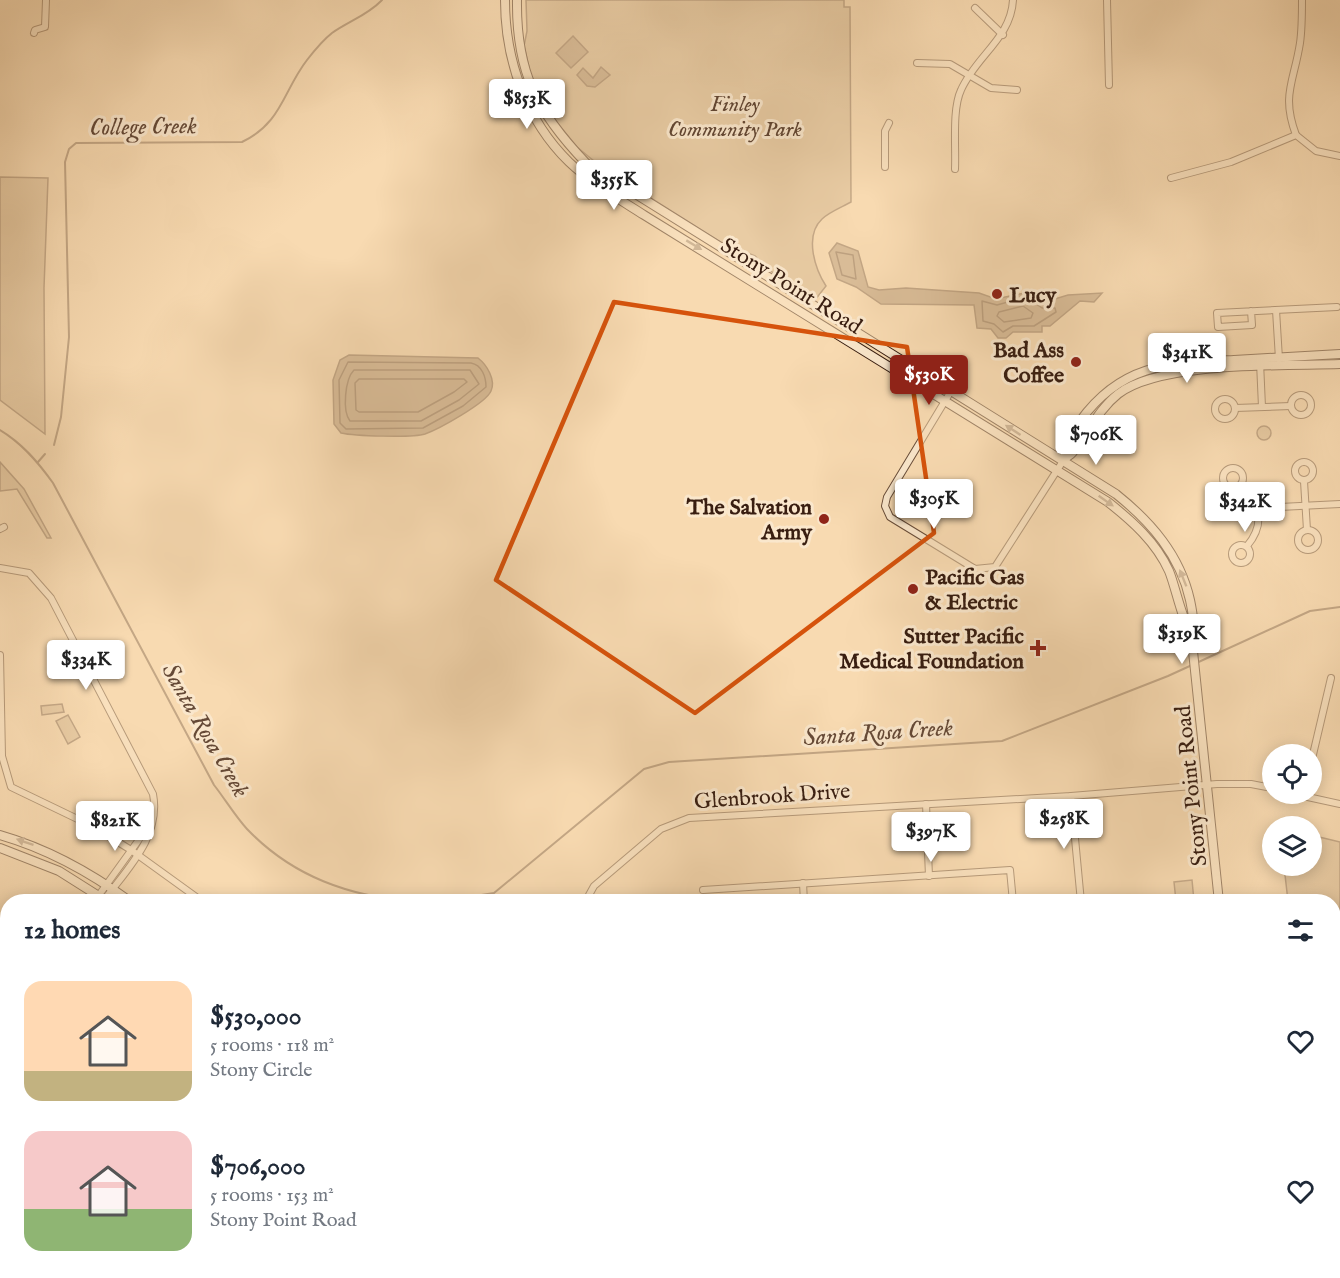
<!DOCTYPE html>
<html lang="en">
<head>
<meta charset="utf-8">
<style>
  body { margin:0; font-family:"IM FELL English",serif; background:#f6f6f7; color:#1f2937; height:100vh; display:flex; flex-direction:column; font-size:22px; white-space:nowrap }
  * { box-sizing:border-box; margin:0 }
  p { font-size:20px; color:#747a83 }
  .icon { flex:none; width:33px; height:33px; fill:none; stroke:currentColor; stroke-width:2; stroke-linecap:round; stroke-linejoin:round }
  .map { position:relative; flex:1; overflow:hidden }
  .drawer { position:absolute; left:0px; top:894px; width:1341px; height:384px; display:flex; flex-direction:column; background:#fff; border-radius:24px 24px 0 0; box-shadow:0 3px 15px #0003 }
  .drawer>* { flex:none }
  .buttons { position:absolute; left:1262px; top:744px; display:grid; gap:12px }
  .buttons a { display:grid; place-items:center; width:60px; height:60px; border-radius:50%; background:#fff; box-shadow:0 3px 15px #0003; font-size:30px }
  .price { position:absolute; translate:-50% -51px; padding:0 14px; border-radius:6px; background:#fff; color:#222; font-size:20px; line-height:39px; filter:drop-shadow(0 2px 3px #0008) }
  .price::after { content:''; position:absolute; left:50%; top:36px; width:18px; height:14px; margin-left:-9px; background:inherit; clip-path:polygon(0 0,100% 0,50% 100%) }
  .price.on { background:#8f2418; color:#fff }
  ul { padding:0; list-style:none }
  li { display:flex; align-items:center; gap:18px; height:150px; padding:0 24px }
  li span { display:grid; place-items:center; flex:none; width:168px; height:120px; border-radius:18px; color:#555 }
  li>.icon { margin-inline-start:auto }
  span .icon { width:72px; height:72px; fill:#fffc; stroke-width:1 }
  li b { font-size:26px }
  h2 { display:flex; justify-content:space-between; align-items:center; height:72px; padding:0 24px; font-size:26px }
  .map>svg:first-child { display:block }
  .green { fill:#d8ba96; stroke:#886c54; stroke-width:1.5 }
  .water { fill:#b79a7b; stroke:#856851; stroke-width:1.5 }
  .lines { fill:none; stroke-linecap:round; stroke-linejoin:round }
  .shore { stroke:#785c46; stroke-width:1.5 }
  .stream { stroke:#856851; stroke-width:2 }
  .street-casing { stroke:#694d39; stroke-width:8 }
  .secondary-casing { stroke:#391e11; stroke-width:10 }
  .street { stroke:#fae7cc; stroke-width:6 }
  .secondary { stroke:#fae7cc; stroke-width:8 }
  .oneway { fill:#a38d78 }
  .marked { fill:none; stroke:#d6530c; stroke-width:4.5; stroke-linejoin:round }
  .poi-dot { fill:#8f2418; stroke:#fae7cc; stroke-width:2 }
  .labels { text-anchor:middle; stroke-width:6; stroke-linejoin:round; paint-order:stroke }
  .park-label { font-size:22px; font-style:italic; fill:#614532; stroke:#fae7cc }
  .street-label { font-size:22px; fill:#391e11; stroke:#fae7cc }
  .poi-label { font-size:22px; font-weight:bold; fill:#391e11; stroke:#fae7cc; text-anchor:end }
  .water-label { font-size:24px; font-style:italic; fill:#654936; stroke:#fae7cc }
</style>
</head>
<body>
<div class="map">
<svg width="1340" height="1278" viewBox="0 0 1340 1278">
  <rect width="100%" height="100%" fill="#f8dab1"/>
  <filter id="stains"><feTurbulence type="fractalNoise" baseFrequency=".00333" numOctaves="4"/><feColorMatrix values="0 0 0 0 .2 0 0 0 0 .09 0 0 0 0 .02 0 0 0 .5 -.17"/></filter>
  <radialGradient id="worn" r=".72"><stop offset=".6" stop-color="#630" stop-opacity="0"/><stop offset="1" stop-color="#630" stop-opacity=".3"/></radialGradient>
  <g class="green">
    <path d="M526 0H844V7H850L851 202C842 207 829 212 822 219 804 236 815 269 826 286L815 300 772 272 755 256 722 243 600 166 577 147 555 120 531 76 524 46 527 31Z"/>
    <polygon points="0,177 48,178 44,288 45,434 0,400"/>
    <circle cx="1264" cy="433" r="7"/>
    <polygon points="0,462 24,489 51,538 47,538 17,489 0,491"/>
    <polygon points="62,704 64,712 42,715 41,706"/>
    <polygon points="68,715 80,737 68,744 56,721"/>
    <polygon points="1311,835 1340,842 1340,913 1334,913 1334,902 1288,901 1284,866 1311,866"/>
    <polygon points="1192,880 1194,901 1176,901 1174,882"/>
  </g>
  <g class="water">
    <polygon points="573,36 588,52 571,68 556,53"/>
    <polygon points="601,67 610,75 595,87 587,86 577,75 583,68 593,78"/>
    <polygon points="837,243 858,251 868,287 879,290 906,288 979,293 996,299 1029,292 1045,302 1068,295 1102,293 1094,302 1080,301 1050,326 1042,326 1042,332 1013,332 1006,338 998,338 991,329 977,328 974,305 881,304 856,287 837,279 829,253"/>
    <path d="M349 355 478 358C487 365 496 380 491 391 486 403 439 429 425 434 412 438 354 436 341 433L334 424 333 380 340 360Z"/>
  </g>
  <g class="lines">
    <g class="shore">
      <polygon points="836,252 853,255 856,279 842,275"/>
      <polygon points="1026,297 1042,308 1055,308 1056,312 1034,326 1013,326 1003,332 994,324 983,321 982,301 997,305"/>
      <polygon points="1023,306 1033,313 1031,318 1004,322 997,316 999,312"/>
      <path d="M348 362 471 363C482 365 486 377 486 387L463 406 423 428 346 429 340 423 339 380Z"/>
      <path d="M354 370H470L479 384 459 400 421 421H350C342 411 345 379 354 370Z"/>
      <polygon points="359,379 464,379 467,382 454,392 418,412 359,412 356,410 355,383"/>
    </g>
    <g class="stream">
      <path d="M0 430C22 443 38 462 53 483L214 785C225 799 235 816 247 829 293 877 349 896 414 902"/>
      <path d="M54 445 61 417 69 337 65 162 69 149 76 143 242 142C282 123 283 91 307 60 314 51 323 40 332 33 349 21 368 15 382 0"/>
      <polyline points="38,462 45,454"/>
      <polyline points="437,902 494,893 644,769 669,762 1002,741 1168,676 1310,611 1340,607"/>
    </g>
    <defs>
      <g id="street">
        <polyline points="1107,0 1109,85"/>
        <polyline points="975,8 1003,35"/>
        <polyline points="34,33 35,30 45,27 46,0"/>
        <polyline points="917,63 950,64 991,88 1017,90"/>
        <path d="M1296 135C1281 95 1294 82 1300 43 1302 29 1302 14 1302 0"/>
        <polyline points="885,167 885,131 889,123"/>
        <path d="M955 169C956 147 952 109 961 90 976 56 1011 38 1013 0"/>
        <polyline points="1171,178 1231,162 1296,135 1316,151 1340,156"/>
        <polyline points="1276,310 1279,359"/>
        <polyline points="1251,311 1252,325 1218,327 1217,313 1337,307"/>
        <polyline points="1260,362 1262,407"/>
        <polyline points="951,391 887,497 885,506 890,517 975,569 995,567 1063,461"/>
        <circle cx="1301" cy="405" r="10"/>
        <circle cx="1225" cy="409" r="10"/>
        <polyline points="1235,408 1291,406"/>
        <circle cx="1304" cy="471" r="9"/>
        <circle cx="1233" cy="478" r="10"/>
        <polyline points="1304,481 1307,530"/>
        <path d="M1241 485C1261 502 1265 525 1247 546"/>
        <polyline points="1258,508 1340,504"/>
        <polyline points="0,529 4,527"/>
        <circle cx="1308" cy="540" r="10"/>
        <circle cx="1241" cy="554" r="9"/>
        <path d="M0 568 29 573 51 598 153 794C161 836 128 868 105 899"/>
        <polyline points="0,655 2,756 11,787 92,826 131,850 203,902"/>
        <polyline points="1311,763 1331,678"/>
        <polyline points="1294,794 1340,804"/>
        <polyline points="1071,796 1081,902"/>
        <polyline points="926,804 929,876"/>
        <polyline points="803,883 804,902"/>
        <polyline points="703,890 1010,870 1013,902"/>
        <polyline points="99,895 143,834 151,827"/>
        <polyline points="594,902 589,895 594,886 661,829 689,818 1071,796 1217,784 1251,784 1272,788"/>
        <polyline points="1334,950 1340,949"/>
        <polyline points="1334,1021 1340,1020"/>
        <polyline points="1334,1036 1340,1094"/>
        <polyline points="29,1270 32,1278"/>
        <path d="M121 1270C153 1278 225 1278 256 1271"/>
        <polyline points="341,1270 343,1278"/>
        <polyline points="390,1270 391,1278"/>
        <polyline points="487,1270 509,1270"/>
        <polyline points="823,1270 823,1278"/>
        <polyline points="906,1270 916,1278"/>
        <polyline points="959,1270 960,1278"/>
        <polyline points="1070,1270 1071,1278"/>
        <polyline points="89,1278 97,1270"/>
        <polyline points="922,1278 943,1270"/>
      </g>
      <g id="secondary">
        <path d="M505 0C505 60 526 120 569 162 591 183 619 199 644 215L1108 502C1132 521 1156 542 1169 571 1175 585 1183 624 1191 632 1195 622 1192 610 1190 600 1180 555 1151 522 1116 494L586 163C537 112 516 72 517 0"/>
        <path d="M1065 457C1061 444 1073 431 1080 421 1122 363 1169 363 1234 360 1270 358 1305 356 1340 354"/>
        <path d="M1063 460C1066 457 1070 456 1073 452 1089 432 1098 410 1118 394 1161 361 1285 366 1340 364"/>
        <polyline points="1191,632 1219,902"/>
        <path d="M0 835C49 849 90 872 131 902"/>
        <polyline points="0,848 59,871 108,902"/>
        <polyline points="1334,1162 1340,1163"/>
        <polyline points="1265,1270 1266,1278"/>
        <polyline points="1277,1270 1278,1278"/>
      </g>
    </defs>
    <use href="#street" class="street-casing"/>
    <use href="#secondary" class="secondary-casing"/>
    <use href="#street" class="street"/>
    <use href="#secondary" class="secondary"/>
  </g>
  <defs><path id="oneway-solid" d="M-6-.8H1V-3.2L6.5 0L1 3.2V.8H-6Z" transform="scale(1.5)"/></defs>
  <g class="oneway">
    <use href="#oneway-solid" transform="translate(694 245) rotate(31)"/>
    <use href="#oneway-solid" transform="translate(1013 430) rotate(-147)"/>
    <use href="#oneway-solid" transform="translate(1106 501) rotate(35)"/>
    <use href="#oneway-solid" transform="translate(1183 578) rotate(-112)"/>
    <use href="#oneway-solid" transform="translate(25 842) rotate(-161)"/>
  </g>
  <path d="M0 0H1340V1278H0ZM614 302 907 347 934 533 695 713 496 580Z" fill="#f8dab1" fill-opacity=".55" fill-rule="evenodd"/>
  <path class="marked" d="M614 302 907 347 934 533 695 713 496 580Z"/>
  <g class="poi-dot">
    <circle cx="997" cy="294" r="6"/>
    <circle cx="1076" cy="362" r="6"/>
    <circle cx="824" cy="519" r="6"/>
    <circle cx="913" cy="589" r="6"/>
    <path d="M1035 639h6v6h6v6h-6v6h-6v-6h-6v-6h6z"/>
  </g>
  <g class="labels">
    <g class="park-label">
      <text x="735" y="111">Finley<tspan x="735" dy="25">Community Park</tspan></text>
    </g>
    <g class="street-label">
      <text transform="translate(792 285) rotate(32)" y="8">Stony Point Road</text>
      <text transform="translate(1190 786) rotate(-96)" y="8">Stony Point Road</text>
      <text transform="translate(772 795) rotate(-4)" y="8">Glenbrook Drive</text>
    </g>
    <g class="poi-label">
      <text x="1009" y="302" text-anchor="start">Lucy</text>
      <text x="1064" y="357">Bad Ass<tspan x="1064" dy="25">Coffee</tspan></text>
      <text x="812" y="514">The Salvation<tspan x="812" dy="25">Army</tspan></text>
      <text x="925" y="584" text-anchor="start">Pacific Gas<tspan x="925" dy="25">&amp; Electric</tspan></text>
      <text x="1024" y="643">Sutter Pacific<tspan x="1024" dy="25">Medical Foundation</tspan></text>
    </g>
    <g class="water-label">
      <text transform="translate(143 126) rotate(-1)" y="8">College Creek</text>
      <text transform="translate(206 730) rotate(60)" y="8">Santa Rosa Creek</text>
      <text transform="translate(878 732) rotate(-4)" y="8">Santa Rosa Creek</text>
    </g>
  </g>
  <rect width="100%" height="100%" filter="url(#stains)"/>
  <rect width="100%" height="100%" fill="url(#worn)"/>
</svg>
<div class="buttons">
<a><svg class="icon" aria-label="locate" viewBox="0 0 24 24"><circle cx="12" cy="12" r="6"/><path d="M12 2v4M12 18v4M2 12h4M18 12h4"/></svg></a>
<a><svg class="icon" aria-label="layers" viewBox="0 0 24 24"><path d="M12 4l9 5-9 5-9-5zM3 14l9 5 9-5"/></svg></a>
</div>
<b class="price" style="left:527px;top:130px">$853K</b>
<b class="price" style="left:614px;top:211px">$355K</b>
<b class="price" style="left:1187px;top:384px">$341K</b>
<b class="price on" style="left:929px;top:406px">$530K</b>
<b class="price" style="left:1096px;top:466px">$706K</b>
<b class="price" style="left:934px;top:530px">$305K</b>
<b class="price" style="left:1245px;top:533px">$342K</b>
<b class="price" style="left:1182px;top:665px">$319K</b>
<b class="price" style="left:86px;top:691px">$334K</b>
<b class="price" style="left:1064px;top:850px">$258K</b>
<b class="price" style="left:115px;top:852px">$821K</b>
<b class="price" style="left:931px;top:863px">$397K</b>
<section class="drawer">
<h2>12 homes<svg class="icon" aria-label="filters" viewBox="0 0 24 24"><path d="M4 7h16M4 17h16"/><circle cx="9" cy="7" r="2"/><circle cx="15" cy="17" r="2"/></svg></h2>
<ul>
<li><span style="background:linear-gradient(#ffd9b3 75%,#c2b280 0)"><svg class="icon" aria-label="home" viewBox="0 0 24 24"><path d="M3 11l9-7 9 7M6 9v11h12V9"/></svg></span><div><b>$530,000</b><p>5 rooms · 118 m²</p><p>Stony Circle</p></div><svg class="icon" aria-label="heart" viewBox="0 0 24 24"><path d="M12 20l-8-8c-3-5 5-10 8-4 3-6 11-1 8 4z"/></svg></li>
<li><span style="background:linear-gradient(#f6c9c9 65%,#8fb573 0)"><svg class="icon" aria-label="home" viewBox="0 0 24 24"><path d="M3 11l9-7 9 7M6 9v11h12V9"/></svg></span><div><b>$706,000</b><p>5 rooms · 153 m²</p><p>Stony Point Road</p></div><svg class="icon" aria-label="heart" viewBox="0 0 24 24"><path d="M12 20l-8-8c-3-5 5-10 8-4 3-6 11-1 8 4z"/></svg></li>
</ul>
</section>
</div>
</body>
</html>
